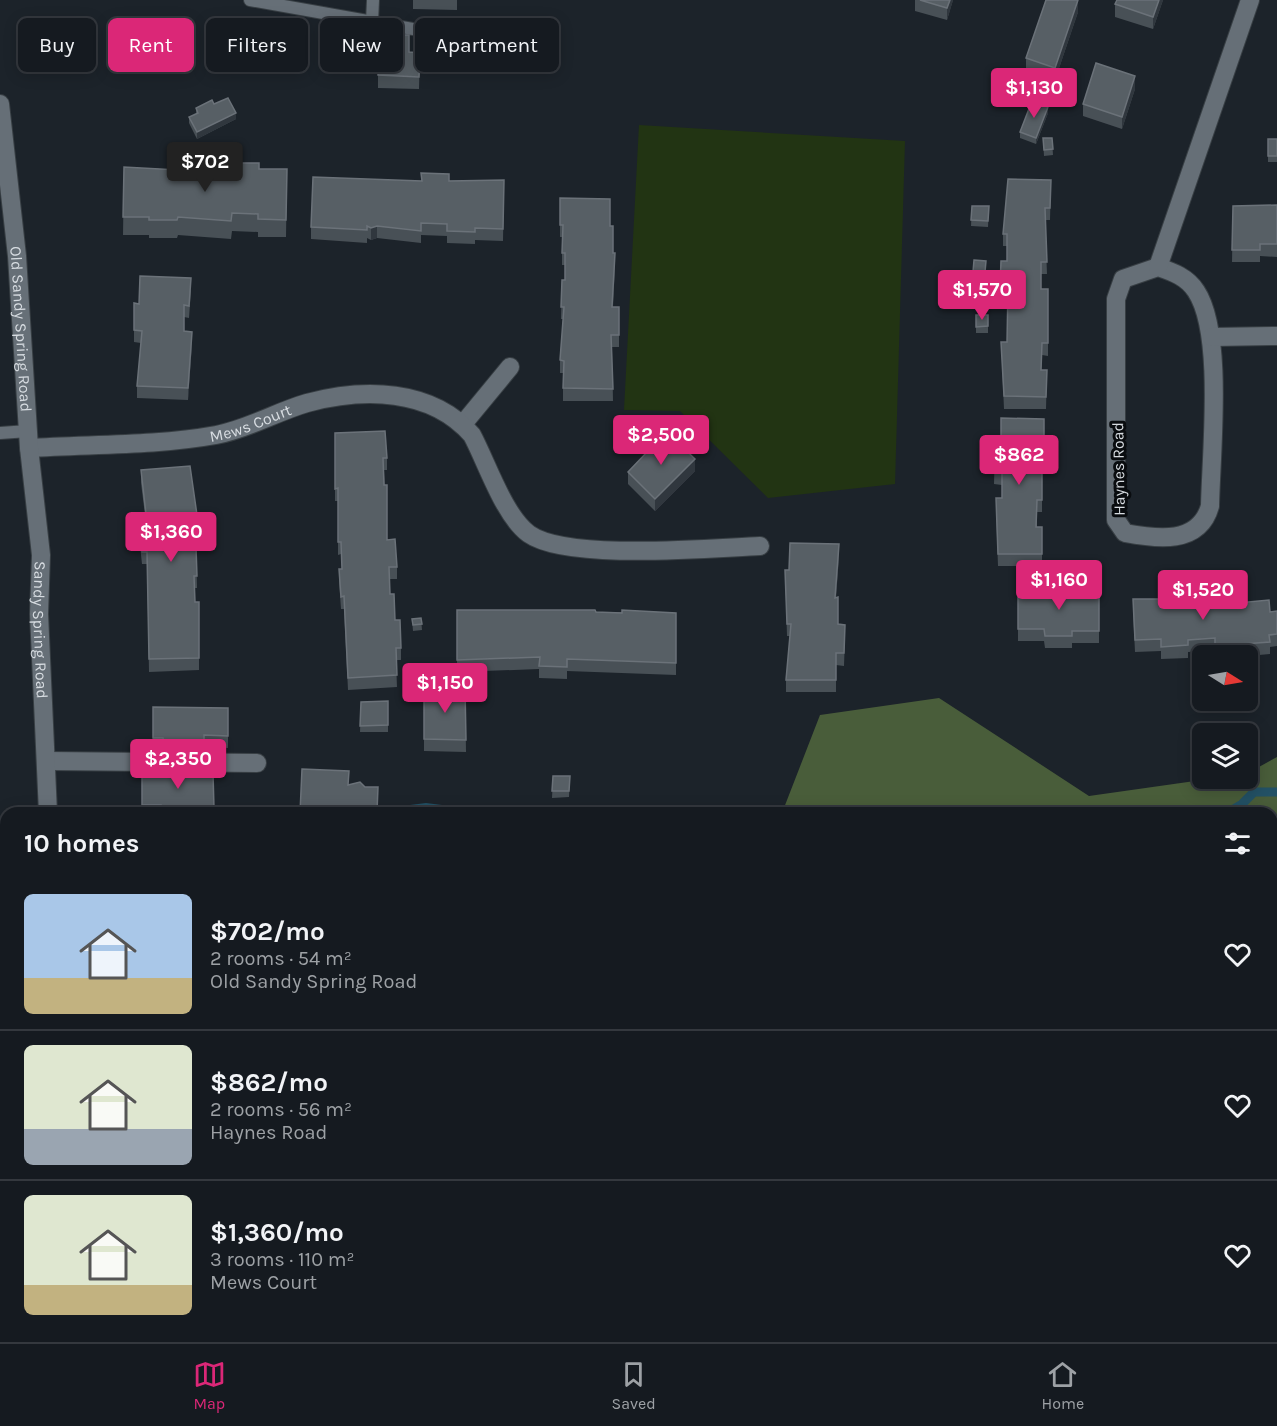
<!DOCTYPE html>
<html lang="en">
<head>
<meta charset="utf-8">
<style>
  body { margin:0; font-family:Karla,sans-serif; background:#22272d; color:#f1f3f6; height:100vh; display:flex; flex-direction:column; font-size:22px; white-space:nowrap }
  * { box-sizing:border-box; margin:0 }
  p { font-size:20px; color:#9da1a5 }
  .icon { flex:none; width:33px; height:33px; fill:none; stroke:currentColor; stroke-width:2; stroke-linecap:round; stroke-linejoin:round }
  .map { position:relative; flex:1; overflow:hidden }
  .details { position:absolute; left:0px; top:807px; width:1278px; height:536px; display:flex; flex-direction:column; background:#151a20; border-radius:18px 18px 0 0; box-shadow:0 3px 15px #0003,0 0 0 2px #34383e }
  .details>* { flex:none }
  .banner { position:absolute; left:18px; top:18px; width:600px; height:54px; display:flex; gap:12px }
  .needle { width:39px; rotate:101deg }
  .controls { position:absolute; left:1192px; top:645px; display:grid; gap:12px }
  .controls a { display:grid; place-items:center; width:66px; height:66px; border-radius:9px; background:#151a20; box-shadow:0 3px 15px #0003,0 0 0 2px #34383e; font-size:30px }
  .price { position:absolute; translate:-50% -51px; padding:0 14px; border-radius:6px; background:#db2777; color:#fff; font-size:20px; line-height:39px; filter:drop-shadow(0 2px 3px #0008) }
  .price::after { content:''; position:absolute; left:50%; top:36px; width:18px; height:14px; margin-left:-9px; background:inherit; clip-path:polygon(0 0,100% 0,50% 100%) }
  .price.active { background:#222; color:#fff }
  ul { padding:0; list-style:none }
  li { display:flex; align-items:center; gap:18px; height:150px; padding:0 24px }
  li+li { border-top:2px solid #34383e }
  li span { display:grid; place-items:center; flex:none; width:168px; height:120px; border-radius:9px; color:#555 }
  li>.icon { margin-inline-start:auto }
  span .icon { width:72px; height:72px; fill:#fffc; stroke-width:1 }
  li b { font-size:26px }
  h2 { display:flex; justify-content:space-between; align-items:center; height:72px; padding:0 24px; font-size:26px }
  .chip { padding:0 21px; border-radius:9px; background:#151a20; box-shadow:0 3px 15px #0003,0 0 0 2px #34383e; font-size:21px; line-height:54px }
  .chip.active { background:#db2777; color:#fff }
  .tabs { display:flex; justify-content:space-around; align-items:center; height:84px; border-top:2px solid #34383e; background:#151a20; font-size:16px; color:#9da1a5 }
  .tabs a { display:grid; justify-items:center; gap:3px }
  .tabs .active { color:#db2777 }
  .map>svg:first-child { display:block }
  .green { fill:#223413 }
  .forest { fill:#495d3a }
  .water { fill:#235165 }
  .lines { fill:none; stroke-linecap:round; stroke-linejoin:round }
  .stream { stroke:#235165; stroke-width:9 }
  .lane-casing { stroke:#383f44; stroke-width:14 }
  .street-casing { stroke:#383f44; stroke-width:20 }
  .secondary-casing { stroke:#383f44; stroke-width:20 }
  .lane { stroke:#666f77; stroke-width:12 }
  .street { stroke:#666f77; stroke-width:18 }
  .secondary { stroke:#666f77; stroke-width:18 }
  .wall { fill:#485056 }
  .shaded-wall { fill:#30373e }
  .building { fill:#575f65; stroke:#6b7279; stroke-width:1.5 }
  .labels { text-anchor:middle; stroke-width:6; stroke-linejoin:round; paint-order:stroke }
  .street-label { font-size:16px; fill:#d7dce1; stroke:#090c0f }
</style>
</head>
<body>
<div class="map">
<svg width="1277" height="1342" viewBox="0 0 1277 1342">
  <rect width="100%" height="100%" fill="#1c232a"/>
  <polygon class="green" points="639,125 905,141 895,484 768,498 680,411 624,410"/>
  <polygon class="forest" points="939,698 1089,796 1209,779 1248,778 1248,773 1277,757 1277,1342 401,1342 436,1336 1272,1336 1272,813 782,813 820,715"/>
  <polygon class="water" points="426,803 442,805 446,813 405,813 410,805"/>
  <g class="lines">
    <g class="stream">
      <polyline points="1227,813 1242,804 1254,792 1277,792"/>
      <polyline points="838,1336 842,1342"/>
    </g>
    <defs>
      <g id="lane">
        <polyline points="250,0 497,44"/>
        <polyline points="372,22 373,0"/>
        <polyline points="0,433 28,431"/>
        <polyline points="0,903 6,902"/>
        <polyline points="0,1080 6,1080"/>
      </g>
      <g id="street">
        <path d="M1158 267C1173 272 1187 277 1196 291 1224 333 1211 453 1210 506 1199 545 1157 539 1125 533L1116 520V299L1123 279Z"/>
        <polyline points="1158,267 1250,0"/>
        <polyline points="1212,337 1277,336"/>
        <polyline points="463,424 510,367"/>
        <path id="s1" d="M29 448C91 444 155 446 216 435 248 429 276 412 307 403 363 388 431 388 472 435 487 463 504 516 529 534 567 561 710 548 760 546"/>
        <polyline points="46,761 257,763"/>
      </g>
      <g id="secondary">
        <path id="s2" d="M0 104 17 256 29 448 41 555 39 614 48 813"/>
        <polyline points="61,1336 61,1342"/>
      </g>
    </defs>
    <use href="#lane" class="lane-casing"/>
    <use href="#street" class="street-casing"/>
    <use href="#secondary" class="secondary-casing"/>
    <use href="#lane" class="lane"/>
    <use href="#street" class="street"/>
    <use href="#secondary" class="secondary"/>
  </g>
  <g class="wall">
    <polygon points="413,0 457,0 457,10 413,9"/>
    <polygon points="915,0 953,0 947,20 915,11"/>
    <polygon points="1117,0 1163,0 1153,29 1115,17 1115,4"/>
    <polygon points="1078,12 1055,80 1026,70 1026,58"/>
    <polygon points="401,35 409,52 420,53 419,89 378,88 378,75"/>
    <polygon points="1135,89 1122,129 1083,116 1083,104"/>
    <polygon points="214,104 236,119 197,139 189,123 189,117 196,114 196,108"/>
    <polygon points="1048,113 1036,144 1020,138 1020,132"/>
    <polygon points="1043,138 1052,138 1053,155 1044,156"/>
    <rect x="1268" y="139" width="9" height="23"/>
    <polygon points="124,167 178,170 206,171 231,171 259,169 287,169 286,237 258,237 258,232 232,231 231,239 178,235 177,238 149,238 149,235 123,235"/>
    <polygon points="504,180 503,241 475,240 475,244 447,243 447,236 421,235 421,243 377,238 371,240 367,238 367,243 311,239 311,227 422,181"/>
    <polygon points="1051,180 1050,220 1045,220 1047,274 1041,274 1041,289 1048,289 1048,356 1042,355 1041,370 1047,370 1046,409 1004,409 1001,342 1007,342 1008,301 1000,301 1001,261 1007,261 1007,246 1003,246 1003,234"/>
    <polygon points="560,198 610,226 613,253 615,265 613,307 619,307 619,347 612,347 613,401 563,401 563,373 560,373 560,360 563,319 561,319 562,280 565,280 565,265 562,265 562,237 560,237"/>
    <polygon points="1277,205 1277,257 1260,256 1260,262 1232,262 1233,206"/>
    <polygon points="972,206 989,206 988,227 971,226"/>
    <polygon points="974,260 986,261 985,278 973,278"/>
    <polygon points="191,290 189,318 184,317 184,331 192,344 188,400 137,398 137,386 141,343 134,342 134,303 139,304"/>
    <rect x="976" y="315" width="12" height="18"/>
    <polygon points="1044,419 1044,458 1035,458 1035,473 1042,473 1042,512 1037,512 1037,527 1042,527 1042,566 998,566 996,511 1002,498 1002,485 994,484 995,444 1001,445"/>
    <polygon points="335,433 387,458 387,470 384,470 387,540 397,567 397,579 389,579 390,594 401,648 401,660 396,660 397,687 348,690 344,609 341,609 339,581 339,569 342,569 341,554 338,555 338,501 335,501"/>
    <polygon points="649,453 695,471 655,511 628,484 628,472"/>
    <polygon points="141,470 198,522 198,534 191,535 192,548 196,547 197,588 195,588 195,602 199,602 199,670 149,672 147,564 142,564 139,536 139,524 146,523 141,483"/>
    <polygon points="839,556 836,598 838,624 845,637 844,666 836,665 836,692 786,692 786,680 790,636 787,636 785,570 789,570"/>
    <polygon points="1018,587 1046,596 1072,596 1099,588 1099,643 1072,643 1072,648 1045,648 1044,641 1018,641"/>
    <polygon points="1216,605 1270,612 1277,611 1277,646 1270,647 1270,654 1248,656 1215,656 1215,651 1188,652 1188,658 1161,659 1161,651 1135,652 1133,611"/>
    <polygon points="457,610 676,613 676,675 567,671 567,679 539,678 539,669 457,672"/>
    <polygon points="421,618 422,630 413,631 412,619"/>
    <polygon points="415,677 422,685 422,692 415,692"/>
    <polygon points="465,688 466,752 424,751 424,690"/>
    <polygon points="388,701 388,732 360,732 361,702"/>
    <polygon points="153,707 228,708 228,748 204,747 204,755 164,754 163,751 153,750"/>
    <polygon points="142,773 213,773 214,813 142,813"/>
    <polygon points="553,776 570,776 569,797 552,798"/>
    <rect x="215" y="1336" width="51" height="6"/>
  </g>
  <g class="shaded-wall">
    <polygon points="950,0 953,0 947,20 947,8"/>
    <polygon points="1078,0 1078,12 1055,80 1055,68"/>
    <polygon points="1159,0 1163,0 1153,29 1153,17"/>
    <polygon points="1135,76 1135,89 1122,129 1122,117"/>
    <polygon points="1048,107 1048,113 1036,144 1036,138"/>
    <polygon points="236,113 236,119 197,139 197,132"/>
    <polygon points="377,226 377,238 371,240 371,228"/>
    <polygon points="615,253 615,265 612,319 612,307"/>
    <polygon points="192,332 192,344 188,400 188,388"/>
    <polygon points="695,459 695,471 655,511 655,499"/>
    <polygon points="839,544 839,556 835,610 835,598"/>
  </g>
  <g class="building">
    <polygon points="920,0 950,0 947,8"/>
    <polygon points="1046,0 1078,0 1055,68 1026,58"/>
    <polygon points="1117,0 1159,0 1153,17 1115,4"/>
    <polygon points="388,28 401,28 401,35 409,35 409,52 420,53 419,77 378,75 380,34 388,34"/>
    <polygon points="1096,63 1135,76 1122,117 1083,104"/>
    <polygon points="228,98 236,113 197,132 189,117 198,113 196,108 212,100 214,104"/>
    <polygon points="1032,101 1048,107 1036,138 1020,132"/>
    <polygon points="1043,138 1052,138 1053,149 1044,150"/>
    <rect x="1268" y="139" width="9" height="17"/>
    <polygon points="232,163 259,163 259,169 287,169 286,220 258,219 258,214 232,213 231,221 178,217 177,220 149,220 149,217 123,217 124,167 178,170 178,168 206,168 206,171 231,171"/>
    <polygon points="421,173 449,174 449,181 504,180 503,229 475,228 475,232 447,231 447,224 421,223 421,231 377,226 371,228 367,226 367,230 311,227 313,177 422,181"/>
    <polygon points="1008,179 1051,180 1050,208 1045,208 1047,262 1041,262 1041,289 1048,289 1048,343 1042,343 1041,370 1047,370 1046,397 1004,396 1001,342 1007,342 1008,288 1000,288 1001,261 1007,261 1007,234 1003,234"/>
    <polygon points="560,198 610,199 610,226 613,226 613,253 615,253 612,307 619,307 619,335 611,335 613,389 563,388 564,361 560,360 564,307 561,307 562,280 565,280 565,253 562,253 563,225 560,225"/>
    <polygon points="1277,205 1277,244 1260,244 1260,250 1232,250 1233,206"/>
    <polygon points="972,206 989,206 988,221 971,220"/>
    <polygon points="974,260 986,261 985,272 973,272"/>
    <polygon points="140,276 191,278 189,306 184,305 184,331 192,332 188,388 137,386 142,331 134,330 134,303 139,304"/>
    <polygon points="976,315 988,315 988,326 976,327"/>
    <polygon points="1001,418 1044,419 1044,446 1035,446 1035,473 1042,473 1042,500 1037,500 1036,527 1042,527 1042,554 998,554 996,498 1002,498 1002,473 994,472 995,444 1001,445"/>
    <polygon points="385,431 387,458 383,458 384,485 387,485 387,540 395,539 397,567 389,567 390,594 394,594 395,620 400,620 401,648 396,648 397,675 348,678 344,596 341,597 339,569 342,569 341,542 338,542 338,488 335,489 335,433"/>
    <polygon points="668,433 695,459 655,499 628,472 648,451 649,453"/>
    <polygon points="190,466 198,522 190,523 192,548 196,547 197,576 194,576 195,602 199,602 199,658 149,659 147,552 142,552 139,524 147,523 141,470"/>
    <polygon points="790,543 839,544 835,598 838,597 838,624 845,625 844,653 836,653 836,680 786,680 791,624 787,624 785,570 789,570"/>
    <polygon points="1018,587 1046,587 1046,596 1072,596 1072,588 1099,588 1099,631 1072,631 1072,636 1045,636 1044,629 1018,629"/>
    <polygon points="1133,599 1216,599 1216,605 1269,600 1270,612 1277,611 1277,634 1269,635 1270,642 1215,646 1215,638 1188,640 1188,645 1161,647 1161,639 1135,640"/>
    <polygon points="457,610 595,610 596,612 622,613 622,610 676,613 676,663 567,659 567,667 539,666 540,657 457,660"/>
    <polygon points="421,618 422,624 413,625 412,619"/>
    <polygon points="415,677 421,677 422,685 415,686"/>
    <polygon points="465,688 466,740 424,739 424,690"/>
    <polygon points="388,701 388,725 360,726 361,702"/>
    <polygon points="153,707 228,708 228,736 204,735 204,742 164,742 163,738 153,738"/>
    <polygon points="302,769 349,771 348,785 360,782 365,787 378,787 377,812 386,813 300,813"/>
    <polygon points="142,773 213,773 214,808 161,809 161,805 142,805"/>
    <polygon points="553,776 570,776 569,791 552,791"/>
    <rect x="11" y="1336" width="7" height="6"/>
  </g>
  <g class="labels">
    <g class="street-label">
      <text dy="6" stroke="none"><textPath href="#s2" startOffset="226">Old Sandy Spring Road</textPath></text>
      <text dy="6" stroke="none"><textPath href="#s1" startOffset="224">Mews Court</textPath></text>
      <text transform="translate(1118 469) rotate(-91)" y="6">Haynes Road</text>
      <text dy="6" stroke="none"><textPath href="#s2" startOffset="528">Sandy Spring Road</textPath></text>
    </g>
  </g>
</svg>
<div class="controls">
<a><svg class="needle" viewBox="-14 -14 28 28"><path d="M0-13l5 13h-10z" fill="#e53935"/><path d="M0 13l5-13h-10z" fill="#9da1a5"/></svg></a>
<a><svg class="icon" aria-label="layers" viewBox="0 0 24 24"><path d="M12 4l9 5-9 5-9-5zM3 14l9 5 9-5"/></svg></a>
</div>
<b class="price" style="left:1034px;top:119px">$1,130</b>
<b class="price active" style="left:205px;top:193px">$702</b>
<b class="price" style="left:982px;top:321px">$1,570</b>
<b class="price" style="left:661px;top:466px">$2,500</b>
<b class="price" style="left:1019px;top:486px">$862</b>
<b class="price" style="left:171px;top:563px">$1,360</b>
<b class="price" style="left:1059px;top:611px">$1,160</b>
<b class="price" style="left:1203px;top:621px">$1,520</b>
<b class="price" style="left:445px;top:714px">$1,150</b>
<b class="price" style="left:178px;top:790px">$2,350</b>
<div class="banner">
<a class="chip">Buy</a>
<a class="chip active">Rent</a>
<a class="chip">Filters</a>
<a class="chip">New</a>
<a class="chip">Apartment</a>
</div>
<section class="details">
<h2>10 homes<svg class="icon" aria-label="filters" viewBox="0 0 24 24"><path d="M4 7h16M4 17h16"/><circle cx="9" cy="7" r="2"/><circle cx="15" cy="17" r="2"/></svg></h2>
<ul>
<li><span style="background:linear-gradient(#a9c7e8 70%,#c2b280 0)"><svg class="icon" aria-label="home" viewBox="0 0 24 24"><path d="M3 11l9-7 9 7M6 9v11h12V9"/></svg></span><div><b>$702/mo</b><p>2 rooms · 54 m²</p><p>Old Sandy Spring Road</p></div><svg class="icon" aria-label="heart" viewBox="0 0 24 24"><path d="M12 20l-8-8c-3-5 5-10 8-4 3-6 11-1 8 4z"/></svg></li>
<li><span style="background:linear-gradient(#dfe7d0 70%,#9aa5b1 0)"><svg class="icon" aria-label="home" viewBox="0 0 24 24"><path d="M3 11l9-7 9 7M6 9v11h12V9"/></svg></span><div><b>$862/mo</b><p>2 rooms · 56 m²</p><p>Haynes Road</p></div><svg class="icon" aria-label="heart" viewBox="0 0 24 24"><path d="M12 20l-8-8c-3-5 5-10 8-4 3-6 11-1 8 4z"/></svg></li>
<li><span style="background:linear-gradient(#dfe7d0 75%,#c2b280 0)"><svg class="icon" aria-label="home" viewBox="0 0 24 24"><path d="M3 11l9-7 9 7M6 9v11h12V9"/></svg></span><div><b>$1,360/mo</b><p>3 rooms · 110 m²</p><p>Mews Court</p></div><svg class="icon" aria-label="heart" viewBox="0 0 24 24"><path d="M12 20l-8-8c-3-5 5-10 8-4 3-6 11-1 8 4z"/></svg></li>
</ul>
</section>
</div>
<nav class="tabs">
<a class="active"><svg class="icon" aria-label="map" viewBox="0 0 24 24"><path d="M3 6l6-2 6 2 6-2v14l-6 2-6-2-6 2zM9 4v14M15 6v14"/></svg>Map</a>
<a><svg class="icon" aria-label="saved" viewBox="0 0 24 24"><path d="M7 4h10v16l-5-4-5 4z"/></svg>Saved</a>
<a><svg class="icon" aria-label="home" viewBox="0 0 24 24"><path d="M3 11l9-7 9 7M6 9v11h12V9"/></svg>Home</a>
</nav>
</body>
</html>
